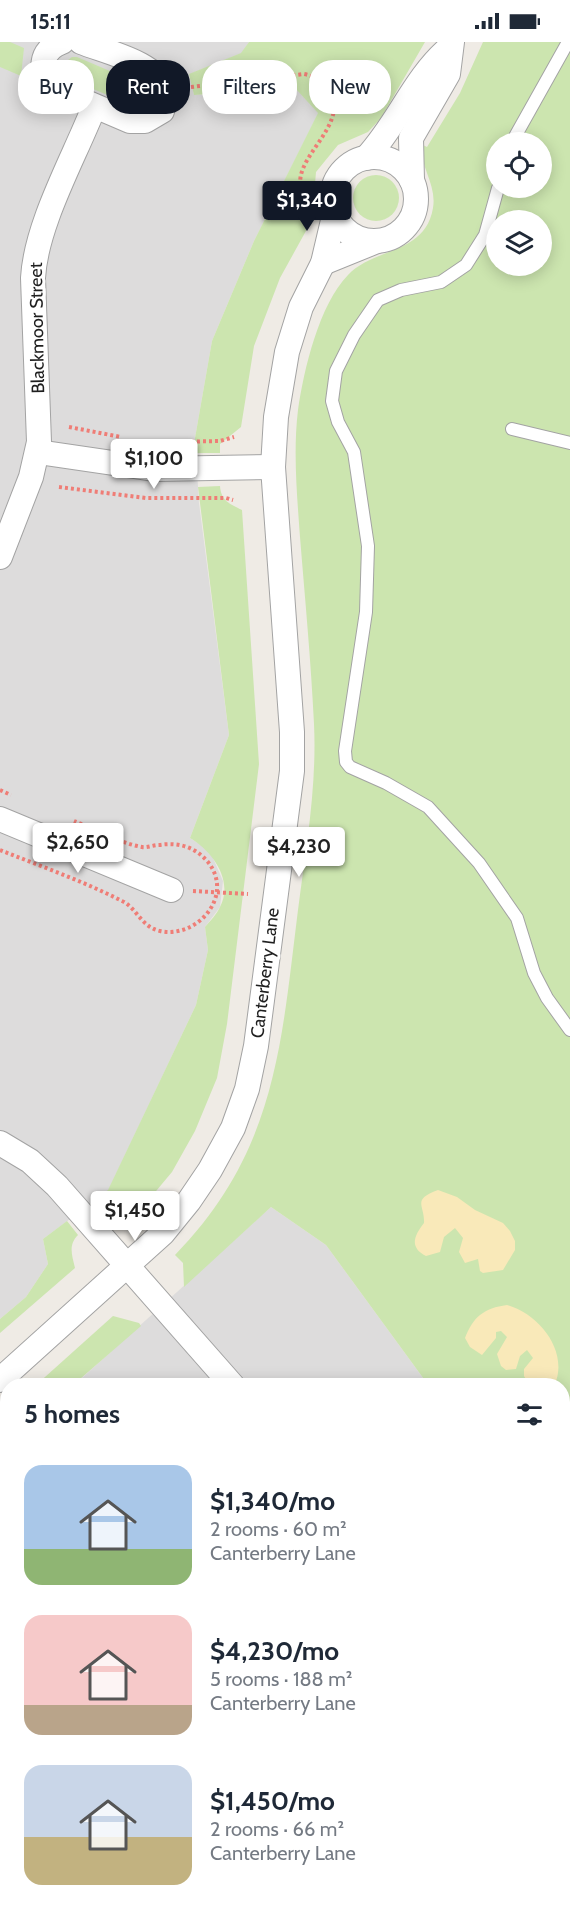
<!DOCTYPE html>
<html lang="en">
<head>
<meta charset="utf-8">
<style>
  body { margin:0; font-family:Cabin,sans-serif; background:#f6f6f7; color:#1f2937; height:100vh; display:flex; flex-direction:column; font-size:22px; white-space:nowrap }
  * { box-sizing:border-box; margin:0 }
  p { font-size:20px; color:#747a83 }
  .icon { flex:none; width:33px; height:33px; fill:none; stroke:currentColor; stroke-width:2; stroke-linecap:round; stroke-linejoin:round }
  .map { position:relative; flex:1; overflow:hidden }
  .sheet { position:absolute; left:0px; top:1336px; width:570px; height:536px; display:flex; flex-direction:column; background:#fff; border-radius:24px 24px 0 0; box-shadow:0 3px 15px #0003 }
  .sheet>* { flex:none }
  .guide { position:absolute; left:18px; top:18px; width:534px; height:54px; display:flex; gap:12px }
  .fabs { position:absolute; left:486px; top:90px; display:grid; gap:12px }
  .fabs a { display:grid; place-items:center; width:66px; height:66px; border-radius:50%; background:#fff; box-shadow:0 3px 15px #0003; font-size:30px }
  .price { position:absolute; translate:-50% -51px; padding:0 14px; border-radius:6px; background:#fff; color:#222; font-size:20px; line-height:39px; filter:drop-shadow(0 2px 3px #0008) }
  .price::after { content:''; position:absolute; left:50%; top:36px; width:18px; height:14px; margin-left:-9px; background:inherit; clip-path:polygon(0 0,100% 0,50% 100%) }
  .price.current { background:#111827; color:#fff }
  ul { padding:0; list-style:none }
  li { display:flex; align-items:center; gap:18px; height:150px; padding:0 24px }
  li span { display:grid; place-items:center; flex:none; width:168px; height:120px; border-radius:18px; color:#555 }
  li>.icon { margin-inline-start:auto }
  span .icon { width:72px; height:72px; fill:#fffc; stroke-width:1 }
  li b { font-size:26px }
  h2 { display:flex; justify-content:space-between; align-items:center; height:72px; padding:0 24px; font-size:26px }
  .chip { padding:0 21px; border-radius:24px; background:#fff; box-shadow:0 3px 15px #0003; font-size:21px; line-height:54px }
  .chip.current { background:#111827; color:#fff }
  .status { display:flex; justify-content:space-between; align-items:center; height:42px; padding:0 30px; background:#fff; direction:ltr }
  .status svg { height:16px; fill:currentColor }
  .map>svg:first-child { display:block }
  .residential { fill:#dddcdc }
  .grass { fill:#cce5af; fill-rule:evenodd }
  .sand { fill:#f9e9b9 }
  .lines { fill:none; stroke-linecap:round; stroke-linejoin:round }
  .lane-casing { stroke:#a3a3a3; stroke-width:14 }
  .street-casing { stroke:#a3a3a3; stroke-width:26 }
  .secondary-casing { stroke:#686e0d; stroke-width:34 }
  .path { stroke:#ef7d76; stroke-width:4; stroke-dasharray:3 3; stroke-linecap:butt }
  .lane { stroke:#fff; stroke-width:12 }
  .street { stroke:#fff; stroke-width:24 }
  .secondary { stroke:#f4f5bd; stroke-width:33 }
  .labels { text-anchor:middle; stroke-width:6; stroke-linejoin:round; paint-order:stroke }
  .street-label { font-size:18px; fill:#1f1f1f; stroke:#fff }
</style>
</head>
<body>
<div class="status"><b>15:11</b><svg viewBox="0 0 49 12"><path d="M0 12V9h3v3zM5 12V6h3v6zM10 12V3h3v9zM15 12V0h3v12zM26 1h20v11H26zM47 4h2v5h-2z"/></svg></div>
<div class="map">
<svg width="570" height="1871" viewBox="0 0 570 1871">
  <rect width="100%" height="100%" fill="#efebe5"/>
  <g class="residential">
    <polygon points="0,0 249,0 242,11 190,32 194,53 295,46 319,70 254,199 212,299 195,396 199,461 229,693 190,796 210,809 223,839 220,865 205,885 208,908 196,963 108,1149 43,1197 48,1222 26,1255 0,1277"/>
    <polygon points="271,1165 326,1203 429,1344 73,1344"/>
    <polygon points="7,1400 7,1676 0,1673 0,1407"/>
    <polygon points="563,1532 570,1543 570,1871 287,1871 281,1865 562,1864"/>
    <polygon points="0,1771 7,1774 8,1864 109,1865 114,1871 0,1871"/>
  </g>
  <g class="grass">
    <polygon points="0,0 10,0 24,6 21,34 0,25"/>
    <polygon points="249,0 425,0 381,76 368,90 338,103 316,130 312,178 280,236 254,304 241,385 220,402 220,411 196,411 195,396 212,299 254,199 318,71 295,46 194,53 189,32 241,11"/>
    <path d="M483 0H570V1543L562 1532V1344H429L326 1203 271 1165 184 1245 183 1221 175 1213C276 1109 281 1004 298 868 306 806 317 744 314 682 311 619 305 557 300 495 297 453 293 410 298 368 304 327 319 263 348 233 374 205 425 213 433 166 437 143 420 125 421 102L427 105 460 51ZM496 100H542V146H496ZM496 178H542V224H496Z"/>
    <polygon points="72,15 77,15 145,44 150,48 149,59 136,65 67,36 63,31 63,22"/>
    <circle cx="376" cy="156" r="23"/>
    <path d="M220 444C221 459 230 462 242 468L259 722 227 982 217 1036 195 1089 172 1130 141 1167 110 1165 103 1170 94 1159 108 1148 196 963 208 908 205 885C210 879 217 872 220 865 234 838 212 809 190 796L229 693 198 445Z"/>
    <path d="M67 1179 78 1193C68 1203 72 1213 75 1226L0 1291V1277L26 1255 48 1222 43 1197Z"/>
    <polygon points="113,1274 139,1281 141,1284 72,1344 35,1344"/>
    <polygon points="7,1376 7,1400 0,1407 0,1386"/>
    <polygon points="109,1865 182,1865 189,1871 114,1871"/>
  </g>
  <g class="sand">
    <path d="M438 1148 457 1155 475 1168 503 1181 510 1189 515 1199V1208L503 1228 483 1231 480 1229 478 1217 465 1221 459 1210 463 1196 455 1186 444 1195 440 1210 426 1214C409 1205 414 1194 424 1181 425 1163 411 1158 438 1148Z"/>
    <path d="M507 1263C540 1272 570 1311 554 1344H530L524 1334V1327L533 1316 527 1308 520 1314 516 1327 506 1328 501 1324 497 1312 507 1295 501 1289 496 1290V1296L482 1313 470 1305 465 1296C473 1275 484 1266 507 1263Z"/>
  </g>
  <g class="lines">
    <defs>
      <g id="lane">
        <polyline points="512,100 568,0"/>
        <polyline points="498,146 485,193 466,223 441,240 401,248 378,258 354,293 336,329 332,359 338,380 354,410 368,504 366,570 345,709 346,720 350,725 386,741 428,765 479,821 517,876 534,931 547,956 570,988"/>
        <polyline points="512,387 570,401"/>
      </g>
      <g id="street">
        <path d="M62 0C39 8 39 30 53 46L130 79H145L162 69 167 49C155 20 109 11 81 0"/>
        <circle cx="374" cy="157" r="42"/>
        <path d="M366 116C398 82 414 36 449 6"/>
        <polyline points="412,139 411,96 448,32 452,0"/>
        <polyline points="323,221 377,199"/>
        <polyline points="38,410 154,427 273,425"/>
        <path d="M0 515 31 435 39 400 33 236C36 182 74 116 94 65"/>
        <polyline points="0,777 171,848"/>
        <polyline points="0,1101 30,1119 57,1144 233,1344"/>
        <polyline points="0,1338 163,1191 189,1159 210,1128 233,1086 247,1047 256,1004 292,729 292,690 273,425 276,375 287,310 301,265 323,221 335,170"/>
        <polyline points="562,1782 570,1792"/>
      </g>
      <g id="secondary">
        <polyline points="0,1703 8,1706"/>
        <polyline points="0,1740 8,1744"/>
        <polyline points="197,1864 204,1871"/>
        <polyline points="245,1864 251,1871"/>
      </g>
    </defs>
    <use href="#lane" class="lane-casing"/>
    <use href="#street" class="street-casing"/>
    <use href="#secondary" class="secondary-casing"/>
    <g class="path">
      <path d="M191 45 304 32C314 34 321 38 327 46 357 84 279 121 306 155H315"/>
      <polyline points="69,385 121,395"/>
      <polyline points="173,400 220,399 234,395"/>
      <polyline points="59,445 146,456 226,456 233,458"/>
      <polyline points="0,748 11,753"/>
      <path d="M0 808C40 824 83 839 122 859 137 866 141 885 160 889 197 897 235 854 208 820 195 805 179 800 159 803 153 803 147 806 142 805 119 801 95 787 74 779"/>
      <polyline points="193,849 248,852"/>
    </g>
    <use href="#lane" class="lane"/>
    <use href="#street" class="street"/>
    <use href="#secondary" class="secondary"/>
  </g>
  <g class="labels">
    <g class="street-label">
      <text transform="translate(37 286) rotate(-91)" y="6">Blackmoor Street</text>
      <text transform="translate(265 931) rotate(-83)" y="6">Canterberry Lane</text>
    </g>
  </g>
</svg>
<div class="fabs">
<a><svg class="icon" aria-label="locate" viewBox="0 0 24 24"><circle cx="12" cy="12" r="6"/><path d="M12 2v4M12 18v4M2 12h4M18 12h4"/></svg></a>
<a><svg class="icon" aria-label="layers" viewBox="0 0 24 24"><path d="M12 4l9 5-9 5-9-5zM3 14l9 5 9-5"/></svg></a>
</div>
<b class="price current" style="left:307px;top:190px">$1,340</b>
<b class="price" style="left:154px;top:448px">$1,100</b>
<b class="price" style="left:78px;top:832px">$2,650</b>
<b class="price" style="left:299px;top:836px">$4,230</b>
<b class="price" style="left:135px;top:1200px">$1,450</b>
<div class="guide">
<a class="chip">Buy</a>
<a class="chip current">Rent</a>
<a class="chip">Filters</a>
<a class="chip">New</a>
</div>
<section class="sheet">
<h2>5 homes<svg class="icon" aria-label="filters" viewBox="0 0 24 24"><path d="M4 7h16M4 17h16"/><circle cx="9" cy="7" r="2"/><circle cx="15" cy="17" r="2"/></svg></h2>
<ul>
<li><span style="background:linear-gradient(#a9c7e8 70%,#8fb573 0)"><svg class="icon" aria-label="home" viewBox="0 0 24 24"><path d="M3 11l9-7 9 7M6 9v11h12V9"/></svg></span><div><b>$1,340/mo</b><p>2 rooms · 60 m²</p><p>Canterberry Lane</p></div></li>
<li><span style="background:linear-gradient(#f6c9c9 75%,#b9a48a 0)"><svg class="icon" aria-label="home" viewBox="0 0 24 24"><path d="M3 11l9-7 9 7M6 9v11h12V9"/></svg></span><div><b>$4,230/mo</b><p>5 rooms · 188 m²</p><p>Canterberry Lane</p></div></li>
<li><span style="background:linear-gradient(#c9d6e8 60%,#c2b280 0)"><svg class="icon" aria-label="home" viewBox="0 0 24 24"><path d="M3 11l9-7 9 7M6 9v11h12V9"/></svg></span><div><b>$1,450/mo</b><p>2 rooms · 66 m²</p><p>Canterberry Lane</p></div></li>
</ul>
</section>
</div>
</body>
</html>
